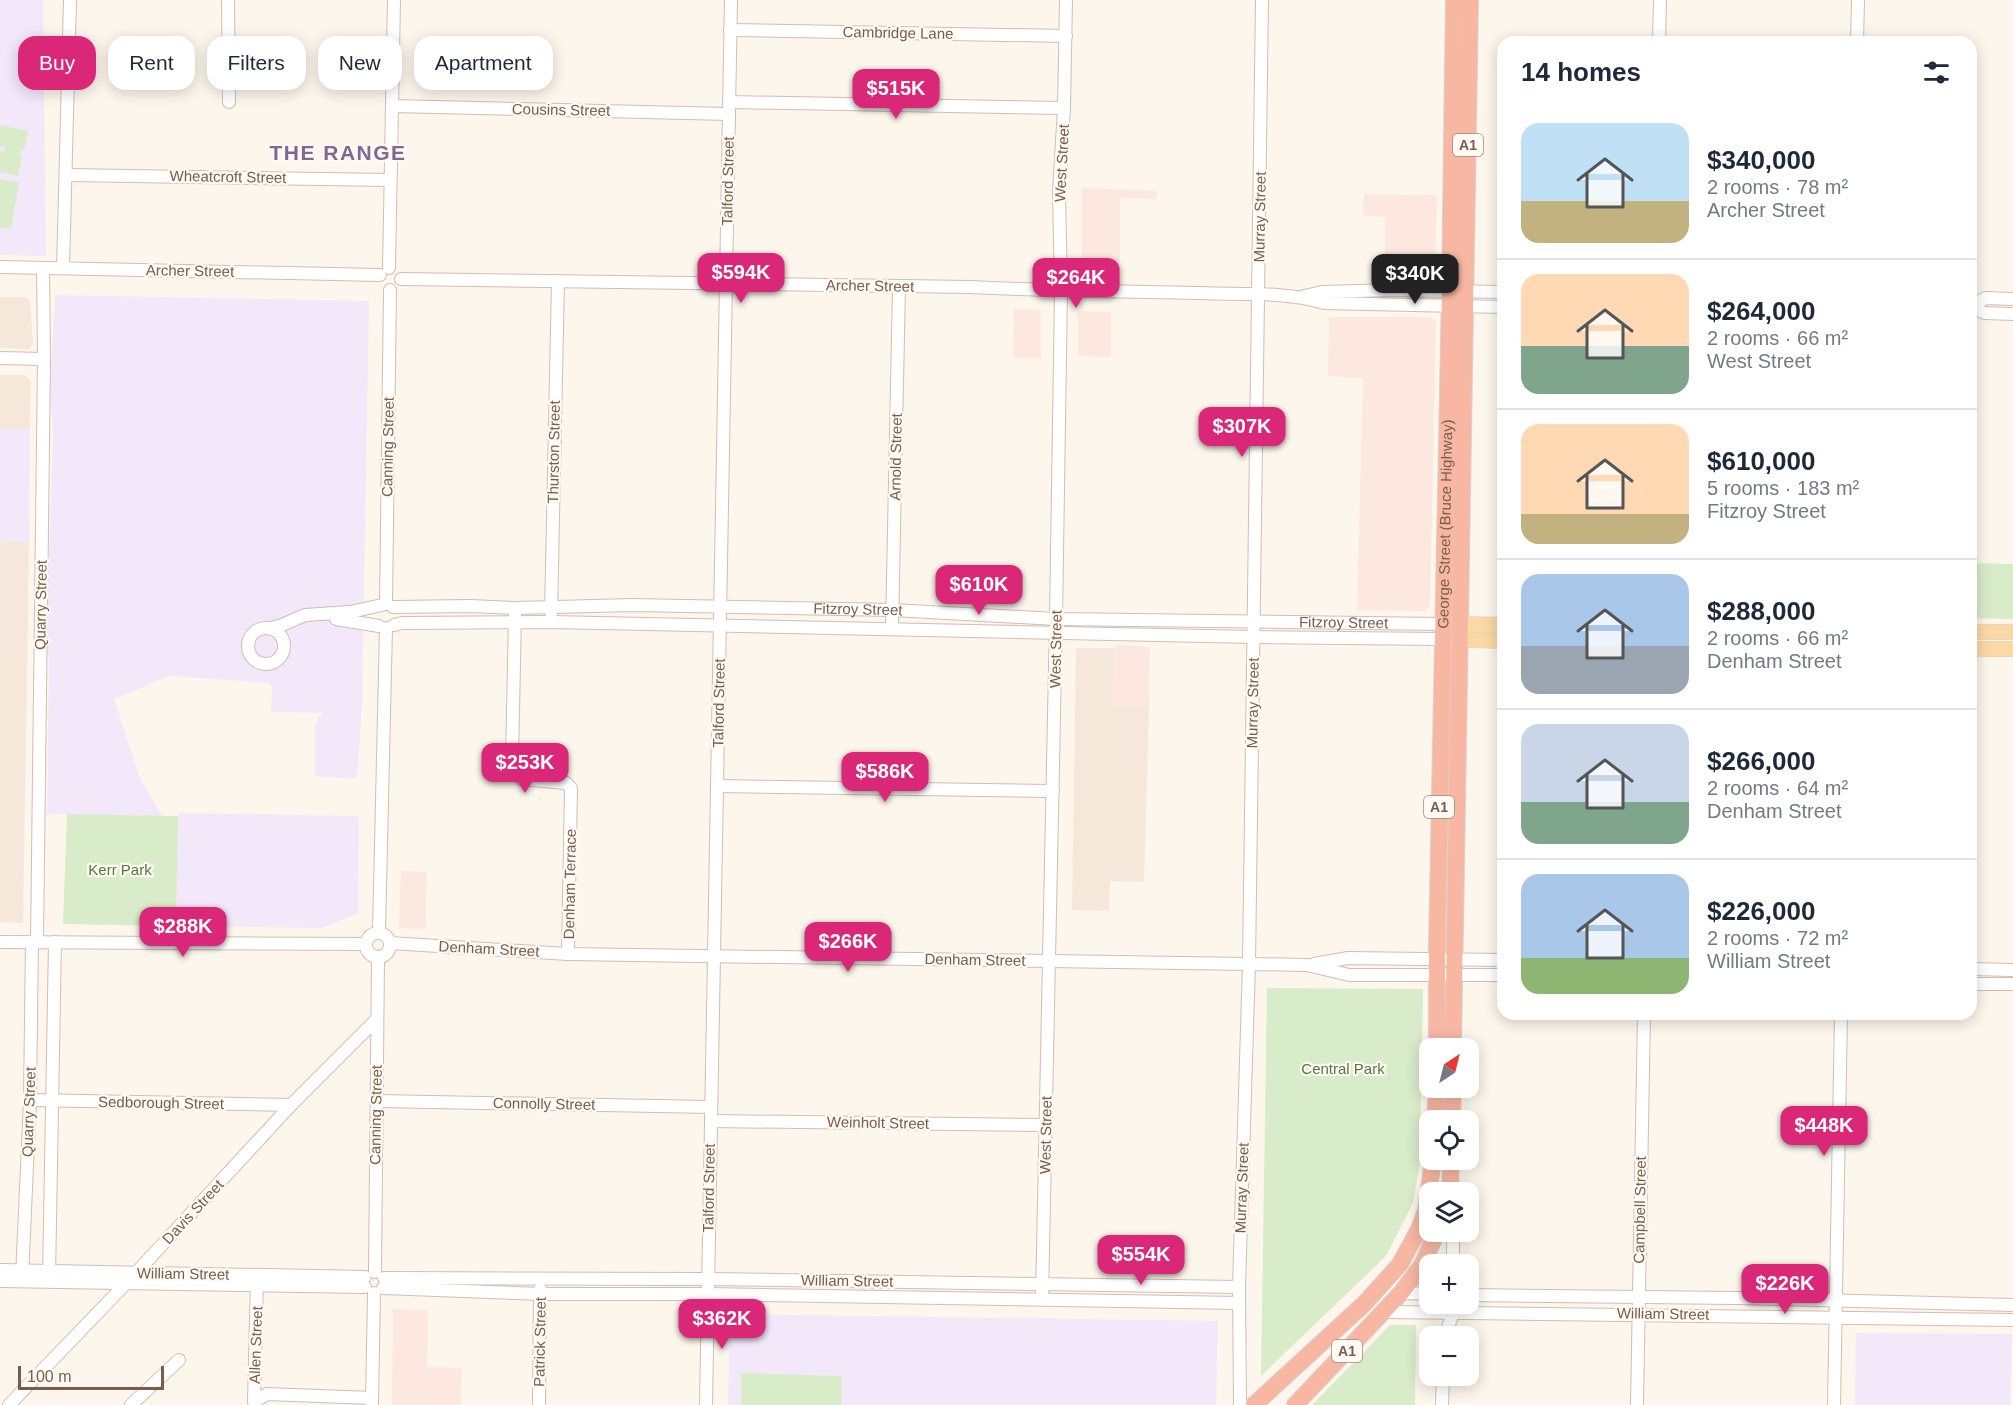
<!DOCTYPE html>
<html lang="en">
<head>
<meta charset="utf-8">
<style>
  body { margin:0; font-family:Helvetica,sans-serif; background:#f2f2f3; color:#1f2937; height:100vh; display:flex; flex-direction:column; font-size:22px; white-space:nowrap }
  * { box-sizing:border-box; margin:0 }
  p { font-size:20px; color:#747a83 }
  .icon { flex:none; width:33px; height:33px; fill:none; stroke:currentColor; stroke-width:2; stroke-linecap:round; stroke-linejoin:round }
  .map { position:relative; flex:1; overflow:hidden }
  .side { position:absolute; left:1497px; top:36px; width:480px; height:984px; display:flex; flex-direction:column; background:#fff; border-radius:18px; box-shadow:0 3px 15px #0003 }
  .side>* { flex:none }
  .guide { position:absolute; left:18px; top:36px; width:570px; height:54px; display:flex; gap:12px }
  .needle { width:39px; rotate:35deg }
  .fabs { position:absolute; left:1419px; top:1038px; display:grid; gap:12px }
  .fabs a { display:grid; place-items:center; width:60px; height:60px; border-radius:12px; background:#fff; box-shadow:0 3px 15px #0003; font-size:30px }
  .scale { position:absolute; left:18px; bottom:15px; width:146px; box-sizing:border-box; padding-left:6px; border:3px solid #7a5c4d; border-top:0; font-size:16px; line-height:21px; white-space:nowrap; color:#7a5c4d; -webkit-text-stroke:4px #fffaf3; paint-order:stroke }
  .price { position:absolute; translate:-50% -51px; padding:0 14px; border-radius:12px; background:#db2777; color:#fff; font-size:20px; line-height:39px; filter:drop-shadow(0 2px 3px #0008) }
  .price::after { content:''; position:absolute; left:50%; top:36px; width:18px; height:14px; margin-left:-9px; background:inherit; clip-path:polygon(0 0,100% 0,50% 100%) }
  .price.active { background:#222; color:#fff }
  ul { padding:0; list-style:none }
  li { display:flex; align-items:center; gap:18px; height:150px; padding:0 24px }
  li+li { border-top:2px solid #e0e1e3 }
  li span { display:grid; place-items:center; flex:none; width:168px; height:120px; border-radius:18px; color:#555 }
  li>.icon { margin-inline-start:auto }
  span .icon { width:72px; height:72px; fill:#fffc; stroke-width:1 }
  li b { font-size:26px }
  h2 { display:flex; justify-content:space-between; align-items:center; height:72px; padding:0 24px; font-size:26px }
  .chip { padding:0 21px; border-radius:18px; background:#fff; box-shadow:0 3px 15px #0003; font-size:21px; line-height:54px }
  .chip.active { background:#db2777; color:#fff }
  .map>svg:first-child { display:block }
  .residential { fill:#f5e8da }
  .commercial { fill:#fde8e0 }
  .education { fill:#f3e8fa }
  .green { fill:#d8ecc9 }
  .lines { fill:none; stroke-linecap:round; stroke-linejoin:round }
  .minor-casing { stroke:#d1beb0; stroke-width:14 }
  .major-casing { stroke:#dad1cd; stroke-width:16 }
  .highway-casing { stroke:#dad1cd; stroke-width:18 }
  .minor { stroke:#fff; stroke-width:12 }
  .major { stroke:#fbd9a5; stroke-width:15 }
  .highway { stroke:#f7b7a3; stroke-width:16 }
  .labels { text-anchor:middle; stroke-width:4.5; stroke-linejoin:round; paint-order:stroke }
  .shield { fill:#fffaf3; stroke:#a28b7f; stroke-width:1.5 }
  .shield-label { font-size:14px; font-weight:bold; fill:#7a5c4d }
  .street-label { font-size:15px; fill:#7a5c4d; stroke:#fffaf3 }
  .park-label { font-size:15px; fill:#537a41; stroke:#fffaf3 }
  .district-label { font-size:21px; font-weight:bold; letter-spacing:1.5px; fill:#846695; stroke:#fffaf3 }
</style>
</head>
<body>
<div class="map">
<svg width="2013" height="1405" viewBox="0 0 2013 1405">
  <rect width="100%" height="100%" fill="#fdf6ec"/>
  <g class="residential">
    <polygon points="0,297 25,297 30,300 33,344 29,349 0,348"/>
    <polygon points="0,375 25,375 31,381 30,428 0,428"/>
    <polygon points="0,541 29,542 23,923 0,922"/>
    <polygon points="1076,648 1114,648 1113,706 1149,707 1144,882 1110,881 1109,911 1072,910"/>
  </g>
  <g class="commercial">
    <polygon points="1082,188 1157,191 1157,199 1120,198 1120,269 1082,268"/>
    <polygon points="1364,194 1437,195 1435,275 1385,274 1385,217 1363,216"/>
    <polygon points="1014,309 1041,310 1041,358 1013,358"/>
    <polygon points="1078,311 1111,312 1111,357 1078,356"/>
    <polygon points="1329,317 1430,317 1436,322 1430,606 1425,611 1357,610 1363,378 1328,376"/>
    <polygon points="1115,645 1150,647 1149,707 1112,707"/>
    <polygon points="401,871 427,872 425,929 399,928"/>
    <polygon points="393,1309 428,1310 427,1367 462,1368 461,1405 392,1405"/>
  </g>
  <g class="education">
    <polygon points="0,0 43,0 46,256 0,255"/>
    <polygon points="55,295 369,301 362,706 357,778 319,777 315,774 315,724 317,724 317,716 322,716 322,713 271,712 272,690 270,683 169,676 114,699 139,776 162,816 47,814 49,658 46,638 46,603 48,588 53,434 50,388"/>
    <polygon points="0,428 30,428 29,542 0,541"/>
    <polygon points="180,813 359,816 358,914 321,928 176,926 178,816"/>
    <polygon points="730,1314 1218,1321 1216,1405 728,1405"/>
    <polygon points="1856,1333 2012,1334 2010,1405 1855,1405"/>
  </g>
  <g class="green">
    <polygon points="0,125 28,131 24,150 21,150 19,155 22,156 18,176 0,172 0,151 4,152 5,147 0,146"/>
    <polygon points="0,179 19,183 11,229 0,227"/>
    <polygon points="1971,563 2013,564 2013,619 1971,618"/>
    <polygon points="67,814 178,816 176,926 63,924"/>
    <polygon points="1267,988 1423,989 1420,1162 1413,1203 1386,1256 1261,1376"/>
    <polygon points="1390,1325 1416,1325 1415,1405 1312,1405"/>
    <polygon points="741,1373 841,1376 841,1405 741,1405"/>
  </g>
  <g class="lines">
    <defs>
      <g id="minor">
        <polyline points="228,0 229,102"/>
        <polyline points="730,30 1066,36"/>
        <polyline points="1659,42 1660,0"/>
        <polyline points="1857,42 1858,0"/>
        <polyline points="729,102 1064,108"/>
        <polyline points="393,106 728,114"/>
        <polyline points="67,175 389,180"/>
        <polyline points="0,267 380,275"/>
        <polyline points="63,268 70,0"/>
        <polyline points="389,268 394,0"/>
        <path d="M401 279 970 287C1047 291 1123 291 1200 293 1241 295 1285 291 1324 303L1503 307"/>
        <polyline points="1304,296 1322,292 1393,290 1503,292"/>
        <polyline points="1971,305 1986,298 2013,299"/>
        <polyline points="1971,307 1985,313 2013,314"/>
        <polyline points="0,358 44,359"/>
        <polyline points="386,604 390,290"/>
        <path id="s1" d="M393 607 470 606 515 608 633 605 893 610 1056 619 1443 624"/>
        <polyline points="551,613 558,281"/>
        <polyline points="515,615 512,760 515,773 522,779 566,783 571,788 568,954"/>
        <polyline points="336,619 379,626"/>
        <polyline points="394,625 402,623 551,622 1254,637 1443,639"/>
        <polyline points="271,628 282,625 305,615 350,612 382,605"/>
        <circle cx="266" cy="646" r="18"/>
        <polyline points="892,629 899,286"/>
        <polyline points="717,786 1053,791"/>
        <polyline points="379,932 386,628"/>
        <circle cx="378" cy="945" r="12"/>
        <polyline points="0,942 365,944"/>
        <polyline points="37,942 44,359 43,268"/>
        <polyline points="390,943 568,954 1249,964 1307,965 1349,975 1503,975"/>
        <polyline points="1314,964 1348,958 1503,960"/>
        <polyline points="1971,969 2013,970"/>
        <polyline points="1971,984 2013,984"/>
        <polyline points="30,1100 291,1105"/>
        <polyline points="377,1101 711,1107"/>
        <polyline points="711,1121 1046,1125"/>
        <polyline points="1453,1232 1453,1264"/>
        <polyline points="0,1270 365,1277"/>
        <polyline points="375,1272 378,957"/>
        <polyline points="22,1277 30,1100 32,942"/>
        <polyline points="49,1277 55,942"/>
        <polyline points="257,1277 254,1402 267,1394 372,1398"/>
        <polyline points="384,1278 708,1279 1239,1287"/>
        <polyline points="0,1281 365,1287"/>
        <polyline points="383,1288 540,1294 708,1294 1239,1303"/>
        <polyline points="1401,1293 1430,1294"/>
        <polyline points="1468,1295 1736,1298 2013,1305"/>
        <polyline points="1042,1299 1056,619 1061,291 1059,192 1064,108 1066,0"/>
        <polyline points="1385,1312 2013,1320"/>
        <polyline points="1445,1336 1453,1313"/>
        <polyline points="372,1404 374,1293"/>
        <polyline points="9,1405 136,1273 291,1105 377,1019"/>
        <polyline points="131,1405 179,1360"/>
        <polyline points="539,1405 540,1289"/>
        <polyline points="706,1405 731,0"/>
        <polyline points="1240,1405 1239,1287 1249,964 1262,0"/>
        <polyline points="1442,1405 1443,1376"/>
        <polyline points="1637,1405 1644,1014"/>
        <polyline points="1834,1405 1841,1014"/>
      </g>
      <g id="major">
        <polyline points="1449,624 1503,625"/>
        <polyline points="1971,632 2013,632"/>
        <polyline points="1449,639 1503,641"/>
        <polyline points="1971,649 2013,649"/>
      </g>
      <g id="highway">
        <path id="s2" d="M1437 1048V947L1450 291 1454 0"/>
        <polyline points="1453,1048 1470,0"/>
        <polyline points="1435,1120 1437,1088"/>
        <polyline points="1452,1120 1453,1088"/>
        <polyline points="1450,1192 1451,1160"/>
        <polyline points="1254,1405 1365,1303 1400,1264 1419,1229 1426,1210 1433,1160"/>
        <polyline points="1295,1405 1401,1293 1422,1265 1437,1232"/>
      </g>
    </defs>
    <use href="#minor" class="minor-casing"/>
    <use href="#major" class="major-casing"/>
    <use href="#highway" class="highway-casing"/>
    <use href="#minor" class="minor"/>
    <use href="#major" class="major"/>
    <use href="#highway" class="highway"/>
  </g>
  <g class="labels">
    <g class="shield">
      <rect x="1453" y="134" width="30" height="22" rx="4.5"/>
      <rect x="1424" y="796" width="30" height="22" rx="4.5"/>
      <rect x="1332" y="1340" width="30" height="22" rx="4.5"/>
    </g>
    <g class="shield-label">
      <text x="1468" y="150">A1</text>
      <text x="1439" y="812">A1</text>
      <text x="1347" y="1356">A1</text>
    </g>
    <g class="street-label">
      <text transform="translate(898 33) rotate(1)" y="5">Cambridge Lane</text>
      <text transform="translate(561 110) rotate(1)" y="5">Cousins Street</text>
      <text transform="translate(1062 163) rotate(-87)" y="5">West Street</text>
      <text transform="translate(228 177) rotate(1)" y="5">Wheatcroft Street</text>
      <text transform="translate(728 181) rotate(-89)" y="5">Talford Street</text>
      <text transform="translate(1260 217) rotate(-89)" y="5">Murray Street</text>
      <text transform="translate(190 271) rotate(1)" y="5">Archer Street</text>
      <text transform="translate(870 286) rotate(1)" y="5">Archer Street</text>
      <text transform="translate(388 447) rotate(-89)" y="5">Canning Street</text>
      <text transform="translate(554 452) rotate(-89)" y="5">Thurston Street</text>
      <text transform="translate(896 457) rotate(-89)" y="5">Arnold Street</text>
      <text dy="5" stroke="none"><textPath href="#s2" startOffset="524">George Street (Bruce Highway)</textPath></text>
      <text transform="translate(41 605) rotate(-89)" y="5">Quarry Street</text>
      <text dy="5" stroke="none"><textPath href="#s1" startOffset="465">Fitzroy Street</textPath></text>
      <text dy="5" stroke="none"><textPath href="#s1" startOffset="951">Fitzroy Street</textPath></text>
      <text transform="translate(1056 649) rotate(-89)" y="5">West Street</text>
      <text transform="translate(719 703) rotate(-89)" y="5">Talford Street</text>
      <text transform="translate(1253 703) rotate(-89)" y="5">Murray Street</text>
      <text transform="translate(570 884) rotate(-89)" y="5">Denham Terrace</text>
      <text transform="translate(489 949) rotate(3)" y="5">Denham Street</text>
      <text transform="translate(975 960) rotate(1)" y="5">Denham Street</text>
      <text transform="translate(161 1103) rotate(1)" y="5">Sedborough Street</text>
      <text transform="translate(544 1104) rotate(1)" y="5">Connolly Street</text>
      <text transform="translate(29 1112) rotate(-88)" y="5">Quarry Street</text>
      <text transform="translate(376 1115) rotate(-89)" y="5">Canning Street</text>
      <text transform="translate(878 1123) rotate(1)" y="5">Weinholt Street</text>
      <text transform="translate(1046 1135) rotate(-89)" y="5">West Street</text>
      <text transform="translate(709 1188) rotate(-89)" y="5">Talford Street</text>
      <text transform="translate(1242 1188) rotate(-88)" y="5">Murray Street</text>
      <text transform="translate(1640 1210) rotate(-89)" y="5">Campbell Street</text>
      <text transform="translate(193 1212) rotate(-47)" y="5">Davis Street</text>
      <text transform="translate(183 1274) rotate(1)" y="5">William Street</text>
      <text transform="translate(847 1281) rotate(1)" y="5">William Street</text>
      <text transform="translate(1663 1314) rotate(1)" y="5">William Street</text>
      <text transform="translate(540 1342) rotate(-89)" y="5">Patrick Street</text>
      <text transform="translate(256 1345) rotate(-88)" y="5">Allen Street</text>
    </g>
    <g class="park-label">
      <text x="120" y="875">Kerr Park</text>
      <text x="1343" y="1074">Central Park</text>
    </g>
    <g class="district-label">
      <text x="338" y="160">THE RANGE</text>
    </g>
  </g>
</svg>
<div class="fabs">
<a><svg class="needle" viewBox="-14 -14 28 28"><path d="M0-13l5 13h-10z" fill="#e53935"/><path d="M0 13l5-13h-10z" fill="#747a83"/></svg></a>
<a><svg class="icon" aria-label="locate" viewBox="0 0 24 24"><circle cx="12" cy="12" r="6"/><path d="M12 2v4M12 18v4M2 12h4M18 12h4"/></svg></a>
<a><svg class="icon" aria-label="layers" viewBox="0 0 24 24"><path d="M12 4l9 5-9 5-9-5zM3 14l9 5 9-5"/></svg></a>
<a>+</a>
<a>−</a>
</div>
<div class="scale">100 m</div>
<b class="price" style="left:896px;top:120px">$515K</b>
<b class="price" style="left:741px;top:304px">$594K</b>
<b class="price active" style="left:1415px;top:305px">$340K</b>
<b class="price" style="left:1076px;top:309px">$264K</b>
<b class="price" style="left:1242px;top:458px">$307K</b>
<b class="price" style="left:979px;top:616px">$610K</b>
<b class="price" style="left:525px;top:794px">$253K</b>
<b class="price" style="left:885px;top:803px">$586K</b>
<b class="price" style="left:183px;top:958px">$288K</b>
<b class="price" style="left:848px;top:973px">$266K</b>
<b class="price" style="left:1824px;top:1157px">$448K</b>
<b class="price" style="left:1141px;top:1286px">$554K</b>
<b class="price" style="left:1785px;top:1315px">$226K</b>
<b class="price" style="left:722px;top:1350px">$362K</b>
<div class="guide">
<a class="chip active">Buy</a>
<a class="chip">Rent</a>
<a class="chip">Filters</a>
<a class="chip">New</a>
<a class="chip">Apartment</a>
</div>
<section class="side">
<h2>14 homes<svg class="icon" aria-label="filters" viewBox="0 0 24 24"><path d="M4 7h16M4 17h16"/><circle cx="9" cy="7" r="2"/><circle cx="15" cy="17" r="2"/></svg></h2>
<ul>
<li><span style="background:linear-gradient(#bfe0f5 65%,#c2b280 0)"><svg class="icon" aria-label="home" viewBox="0 0 24 24"><path d="M3 11l9-7 9 7M6 9v11h12V9"/></svg></span><div><b>$340,000</b><p>2 rooms · 78 m²</p><p>Archer Street</p></div></li>
<li><span style="background:linear-gradient(#ffd9b3 60%,#7fa58c 0)"><svg class="icon" aria-label="home" viewBox="0 0 24 24"><path d="M3 11l9-7 9 7M6 9v11h12V9"/></svg></span><div><b>$264,000</b><p>2 rooms · 66 m²</p><p>West Street</p></div></li>
<li><span style="background:linear-gradient(#ffd9b3 75%,#c2b280 0)"><svg class="icon" aria-label="home" viewBox="0 0 24 24"><path d="M3 11l9-7 9 7M6 9v11h12V9"/></svg></span><div><b>$610,000</b><p>5 rooms · 183 m²</p><p>Fitzroy Street</p></div></li>
<li><span style="background:linear-gradient(#a9c7e8 60%,#9aa5b1 0)"><svg class="icon" aria-label="home" viewBox="0 0 24 24"><path d="M3 11l9-7 9 7M6 9v11h12V9"/></svg></span><div><b>$288,000</b><p>2 rooms · 66 m²</p><p>Denham Street</p></div></li>
<li><span style="background:linear-gradient(#c9d6e8 65%,#7fa58c 0)"><svg class="icon" aria-label="home" viewBox="0 0 24 24"><path d="M3 11l9-7 9 7M6 9v11h12V9"/></svg></span><div><b>$266,000</b><p>2 rooms · 64 m²</p><p>Denham Street</p></div></li>
<li><span style="background:linear-gradient(#a9c7e8 70%,#8fb573 0)"><svg class="icon" aria-label="home" viewBox="0 0 24 24"><path d="M3 11l9-7 9 7M6 9v11h12V9"/></svg></span><div><b>$226,000</b><p>2 rooms · 72 m²</p><p>William Street</p></div></li>
</ul>
</section>
</div>
</body>
</html>
